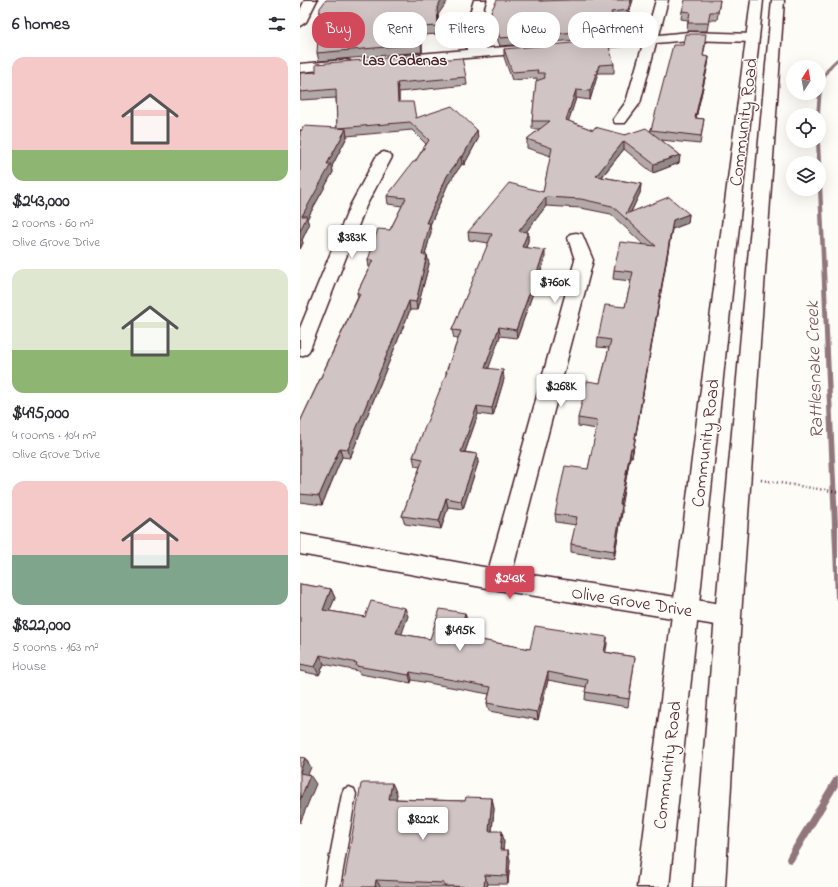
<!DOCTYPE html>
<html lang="en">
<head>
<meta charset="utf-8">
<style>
  body { margin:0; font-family:"Indie Flower",sans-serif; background:#f2f2f3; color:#2b2b33; height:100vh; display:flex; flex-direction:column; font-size:15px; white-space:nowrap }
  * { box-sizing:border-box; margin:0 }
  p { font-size:13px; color:#7c7c81 }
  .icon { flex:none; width:22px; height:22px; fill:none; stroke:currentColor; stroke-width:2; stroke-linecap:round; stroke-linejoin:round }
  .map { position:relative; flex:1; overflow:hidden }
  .panel { display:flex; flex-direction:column; background:#fff; width:300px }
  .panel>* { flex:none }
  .top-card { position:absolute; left:12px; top:12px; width:380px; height:36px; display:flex; gap:8px }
  .needle { width:26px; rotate:11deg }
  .controls { position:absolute; left:486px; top:60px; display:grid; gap:8px }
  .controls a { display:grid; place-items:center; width:40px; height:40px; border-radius:50%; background:#fff; box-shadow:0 4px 16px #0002; font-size:20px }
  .price { position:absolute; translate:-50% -34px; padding:0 9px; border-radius:4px; background:#fff; color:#222; font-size:13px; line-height:26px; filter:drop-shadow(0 1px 2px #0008) }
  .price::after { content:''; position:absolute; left:50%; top:24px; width:12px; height:9px; margin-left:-6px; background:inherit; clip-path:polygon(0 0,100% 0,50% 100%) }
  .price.active { background:#d1495b; color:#fff }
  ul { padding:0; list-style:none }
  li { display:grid; align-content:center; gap:8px; height:212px; padding:0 12px }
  li span { display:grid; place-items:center; height:124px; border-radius:12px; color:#555 }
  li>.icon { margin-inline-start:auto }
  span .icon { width:72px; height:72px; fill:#fffc; stroke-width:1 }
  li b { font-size:17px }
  h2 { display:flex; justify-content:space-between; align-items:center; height:48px; padding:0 12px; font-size:17px }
  .chip { padding:0 14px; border-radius:16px; background:#fff; box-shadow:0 4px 16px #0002; font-size:14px; line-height:36px }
  .chip.active { background:#d1495b; color:#fff }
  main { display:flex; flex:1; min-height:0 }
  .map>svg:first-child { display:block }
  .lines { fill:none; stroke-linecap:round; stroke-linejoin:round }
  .stream { fill:#91777b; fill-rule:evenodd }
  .service-casing { stroke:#4a1f2b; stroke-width:3 }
  .minor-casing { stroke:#4a1f2b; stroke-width:3 }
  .primary-casing { stroke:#4a1f2b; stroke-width:3 }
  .path { stroke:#4a1f2b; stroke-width:2.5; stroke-dasharray:1 3; stroke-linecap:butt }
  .service { fill:#fdfcf7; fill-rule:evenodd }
  .minor { fill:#fdfcf7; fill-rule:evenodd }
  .primary { fill:#fdfcf7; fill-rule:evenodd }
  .wall { fill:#b3a9a9; stroke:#4a1f2b }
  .shaded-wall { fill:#928a89; stroke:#4a1f2b }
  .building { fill:#d0c5c4; stroke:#4a1f2b }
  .labels { text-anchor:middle; stroke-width:3; stroke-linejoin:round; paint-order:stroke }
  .far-neighbourhood-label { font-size:16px; font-weight:bold; fill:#4a1f2b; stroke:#fdfcf7 }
  .street-label { font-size:18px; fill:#4a1f2b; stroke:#fdfcf7 }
  .water-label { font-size:19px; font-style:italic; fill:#73525a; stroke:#fdfcf7 }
</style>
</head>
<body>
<main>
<section class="panel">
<h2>6 homes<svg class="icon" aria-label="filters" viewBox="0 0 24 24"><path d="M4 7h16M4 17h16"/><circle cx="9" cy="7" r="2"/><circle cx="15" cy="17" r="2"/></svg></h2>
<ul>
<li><span style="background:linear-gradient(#f6c9c9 75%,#8fb573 0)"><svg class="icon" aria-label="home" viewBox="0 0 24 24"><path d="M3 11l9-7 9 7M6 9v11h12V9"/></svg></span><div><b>$243,000</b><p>2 rooms · 60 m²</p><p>Olive Grove Drive</p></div></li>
<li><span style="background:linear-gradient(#dfe7d0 65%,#8fb573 0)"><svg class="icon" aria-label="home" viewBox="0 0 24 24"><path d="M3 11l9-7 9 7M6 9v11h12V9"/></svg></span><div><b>$495,000</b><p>4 rooms · 104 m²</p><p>Olive Grove Drive</p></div></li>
<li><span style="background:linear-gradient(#f6c9c9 60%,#7fa58c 0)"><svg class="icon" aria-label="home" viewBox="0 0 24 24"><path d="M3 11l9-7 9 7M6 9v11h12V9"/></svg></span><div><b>$822,000</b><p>5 rooms · 163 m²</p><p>House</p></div></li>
</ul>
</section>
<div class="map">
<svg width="538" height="887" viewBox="0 0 538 887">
  <rect width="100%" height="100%" fill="#fdfcf7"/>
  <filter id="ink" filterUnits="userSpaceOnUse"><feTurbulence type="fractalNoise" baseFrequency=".025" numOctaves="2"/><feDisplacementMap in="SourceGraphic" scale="8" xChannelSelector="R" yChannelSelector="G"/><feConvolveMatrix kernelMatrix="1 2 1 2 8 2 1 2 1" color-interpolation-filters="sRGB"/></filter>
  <g filter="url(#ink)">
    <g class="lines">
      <g class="stream">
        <path d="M537 58H538V61C520 76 522 94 520 115L519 116V115H516L518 93H519C519 78 525 68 537 58Z"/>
        <polygon points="519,140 520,141 538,523 538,600 536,599 535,597 518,189 519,189 519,163 517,163 516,141 519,141"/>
        <polygon points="538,775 538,786 493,862 490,863 487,862 486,859 487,856 535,776"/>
      </g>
      <defs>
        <polygon id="service" points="49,787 54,789 56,794 40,887 24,887 42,794 44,789"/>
        <g id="minor">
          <polygon points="5,0 17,0 6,22 0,26 0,10"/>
          <polygon points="174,0 186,0 177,29 180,49 233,45 240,49 238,52 94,64 89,63 87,60 89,57 94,56 167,50 165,29"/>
          <polygon points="356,0 368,0 359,35 389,32 453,34 459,38 453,42 389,40 356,43 340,103 325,123 315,123 313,120 326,102 343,44 280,49 274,45 280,41 346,36"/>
          <polygon points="45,60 50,61 52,64 50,67 0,72 0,64"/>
          <polygon points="84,152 89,154 92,157 66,206 10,349 7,354 0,356 0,328 50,206 76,157 79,154"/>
          <polygon points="276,233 282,234 293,260 212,572 428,605 437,608 440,616 437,624 428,627 198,590 0,554 0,534 189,568 275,260 268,238 270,234"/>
        </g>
        <g id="primary">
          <polygon points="451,0 463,0 369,887 337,887"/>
          <polygon points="472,0 484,0 441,616 425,887 393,887 415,616"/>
        </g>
      </defs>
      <use href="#service" class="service-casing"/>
      <use href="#minor" class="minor-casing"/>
      <use href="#primary" class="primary-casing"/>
      <polyline class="path" points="461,480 538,492"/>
      <use href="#service" class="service"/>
      <use href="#minor" class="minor"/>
      <use href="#primary" class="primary"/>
    </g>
    <g class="wall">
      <polygon points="243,0 242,1 333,0 327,18 313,19 313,25 303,26 304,30 304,38 200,46 196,35 194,35 191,11"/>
      <polygon points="420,0 417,20 409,20 407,31 387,31 388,20 381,19 382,11"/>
      <polygon points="138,15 139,34 122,35 122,52 19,61 17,53"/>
      <polygon points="406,42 403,56 409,57 408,65 396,118 404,119 400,144 361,140 380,155 379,163 353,173 324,149 302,177 341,184 340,193 331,212 389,214 388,223 372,229 332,457 330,457 321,505 322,513 314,559 271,552 271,544 276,525 256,522 255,514 288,469 297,429 278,426 278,418 300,383 309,348 297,347 298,338 325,307 331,281 313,279 314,270 344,245 311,214 281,208 246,206 226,232 228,232 228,241 226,248 245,259 217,338 200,336 188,368 204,379 193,416 178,414 165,452 177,454 178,463 163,509 148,507 141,529 105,524 102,516 120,467 115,466 113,457 146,376 146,372 158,339 154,338 152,330 189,243 169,240 168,232 243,192 251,156 227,148 227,139 240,129 232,129 232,121 237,78 212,80 204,57 204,49 314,64 314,73 298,73 290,100 276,98 268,121 293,130 325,135 350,132 383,45"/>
      <polygon points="122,61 166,77 167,85 99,92 99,102 116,118 177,130 178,139 164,165 162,164 148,184 130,225 131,232 125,255 127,255 129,264 117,310 110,310 50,458 42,457 22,505 0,502 0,422 58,297 57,293 69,268 68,260 90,230 102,206 88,204 87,196 115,162 126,144 112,130 47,136 47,137 32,166 33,172 7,219 9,225 2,240 3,243 0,249 0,130 37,128 36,98 0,100 0,73 16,72"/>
      <polygon points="0,584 31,589 35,598 29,611 65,617 108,616 101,634 130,639 165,613 167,622 163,637 230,649 307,637 305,652 335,657 328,707 285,700 286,687 248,680 238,720 189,711 187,703 189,694 112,680 111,683 60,674 58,671 24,664 19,675 0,671"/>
      <polygon points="92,783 97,794 96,799 165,801 192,798 194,809 192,831 204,841 203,850 210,860 208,884 188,884 187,887 43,887"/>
    </g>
    <g class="shaded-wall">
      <polygon points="142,0 148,0 138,15 139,34 137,7"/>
      <polygon points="331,0 333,0 327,18 328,10"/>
      <polygon points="121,27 122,35 122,52 121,44"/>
      <polygon points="409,57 408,65 394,127 395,118"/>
      <polygon points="299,65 298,73 290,100 290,91"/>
      <polygon points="97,83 99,92 99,110 98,102"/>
      <polygon points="276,90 276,98 266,129 266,120"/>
      <polygon points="46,129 47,137 32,166 33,172 7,219 9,225 2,240 3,243 0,249 0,231 2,216 27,164"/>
      <polygon points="177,130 178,139 164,165 163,156"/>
      <polygon points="324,141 324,149 296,184 296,176"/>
      <polygon points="380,155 379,163 353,173 354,164"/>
      <polygon points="161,156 162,164 148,184 130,225 131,232 123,263 122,255 126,223 147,176"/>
      <polygon points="341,184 340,193 327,220 326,214"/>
      <polygon points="246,197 246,206 220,240 219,231"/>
      <polygon points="389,214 388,223 372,229 332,457 333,449 373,220"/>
      <polygon points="228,232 228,241 223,256 222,247"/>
      <polygon points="245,250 245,259 217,338 216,330"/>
      <polygon points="127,255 129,264 117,310 116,302"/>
      <polygon points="109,301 110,310 50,458 48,449"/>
      <polygon points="199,327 200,336 186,376 185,368"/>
      <polygon points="203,370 204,379 193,416 192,408"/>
      <polygon points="177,406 178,414 162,460 161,452"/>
      <polygon points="40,448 42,457 22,505 19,496"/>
      <polygon points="331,448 330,457 320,513 320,504"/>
      <polygon points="177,454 178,463 163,509 161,501"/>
      <polygon points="146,498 148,507 141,529 139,521"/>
      <polygon points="322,505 322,513 314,559 314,551"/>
      <polygon points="31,589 35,598 26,619 23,610"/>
      <polygon points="105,608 108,616 99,642 96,633"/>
      <polygon points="165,613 167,622 160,645 159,636"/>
      <polygon points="307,637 307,645 304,660 304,652"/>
      <polygon points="20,655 24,664 19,675 15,667"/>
      <polygon points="110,672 112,680 111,683 109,675"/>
      <polygon points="248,672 248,680 238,720 237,712"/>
      <polygon points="5,758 11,767 5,782 0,773 0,772"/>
      <polygon points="10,775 16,784 0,823 0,800"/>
      <polygon points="92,783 97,794 94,809 89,799"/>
      <polygon points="192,798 194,809 191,840 189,831"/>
      <polygon points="202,831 204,841 202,860 200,850"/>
      <polygon points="208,850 210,860 208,884 207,876"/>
      <polygon points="185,875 188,884 187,887 184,887"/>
      <polygon points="76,880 81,887 75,887"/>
    </g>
    <g class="building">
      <polygon points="26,0 142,0 137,7 138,26 121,27 121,44 17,53 20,8"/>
      <polygon points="197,0 239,0 239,1 270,0 331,0 328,10 311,12 313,17 301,18 304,30 200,38 196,27 193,27 191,11"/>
      <polygon points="385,0 420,0 418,12 410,12 408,23 388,23 390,12 382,11"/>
      <polygon points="385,34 406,34 403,56 409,57 395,118 404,119 401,136 351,130 373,45 383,45"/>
      <polygon points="307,40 314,64 299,65 290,91 276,90 266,120 293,130 295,127 325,135 346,128 380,155 354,164 324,141 296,176 341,184 326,214 369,197 389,214 373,220 333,449 331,448 320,504 322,505 314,551 271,544 277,517 255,514 265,466 288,469 298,421 278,418 287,381 300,383 311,340 298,338 305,305 325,307 333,272 314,270 320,242 356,246 312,206 281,199 246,197 219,231 228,232 222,247 245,250 216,330 199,327 185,368 203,370 192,408 177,406 161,452 177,454 161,501 146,498 139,521 102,516 123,459 113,457 147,372 146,372 161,331 152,330 192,234 168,232 209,183 243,192 252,148 227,139 250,121 232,121 236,81 245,78 244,73 237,73 238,70 212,72 204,49"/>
      <polygon points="121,55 122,61 162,58 166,77 97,83 98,102 113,102 116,118 152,106 177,130 163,156 161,156 147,176 126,223 130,223 122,255 127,255 116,302 109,301 48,449 40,448 19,496 0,494 0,422 60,294 57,293 73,260 68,260 78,229 90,230 106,198 87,196 113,162 115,162 129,140 110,122 39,128 46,129 27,164 31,164 2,216 7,216 0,231 0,130 1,131 4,126 37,128 36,89 0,92 0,73 16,72 16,64"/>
      <polygon points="0,584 31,589 23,610 65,617 71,601 105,608 96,633 130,639 140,609 165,613 159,636 230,649 235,626 307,637 304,652 335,657 329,699 285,692 288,680 248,672 237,712 187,703 191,687 110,672 109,675 56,666 57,663 20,655 15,667 0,664"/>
      <polygon points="0,757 5,758 0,772"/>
      <polygon points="0,773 10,775 0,800"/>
      <polygon points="63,783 92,783 89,799 165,801 166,797 192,798 189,831 202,831 200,850 208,850 207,876 185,875 184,887 144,886 144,883 76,880 75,887 43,887 61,784"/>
    </g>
  </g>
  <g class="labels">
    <g class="far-neighbourhood-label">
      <text x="105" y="65">Las Cadenas</text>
    </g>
    <g class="street-label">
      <text transform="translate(443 122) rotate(-83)" y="6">Community Road</text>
      <text transform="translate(405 443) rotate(-83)" y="6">Community Road</text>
      <text transform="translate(332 601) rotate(9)" y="6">Olive Grove Drive</text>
      <text transform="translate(367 765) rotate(-83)" y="6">Community Road</text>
    </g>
    <g class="water-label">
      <text transform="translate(513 370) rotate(-92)" y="7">Rattlesnake Creek</text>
    </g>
  </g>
</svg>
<div class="controls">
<a><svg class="needle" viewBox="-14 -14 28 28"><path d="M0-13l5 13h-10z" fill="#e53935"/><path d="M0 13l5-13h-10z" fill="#7c7c81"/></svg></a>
<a><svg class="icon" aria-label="locate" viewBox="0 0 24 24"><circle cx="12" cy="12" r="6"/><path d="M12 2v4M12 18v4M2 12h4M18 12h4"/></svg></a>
<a><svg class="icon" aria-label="layers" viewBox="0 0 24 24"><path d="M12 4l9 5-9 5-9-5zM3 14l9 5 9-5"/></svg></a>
</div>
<b class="price" style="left:52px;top:259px">$383K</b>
<b class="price" style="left:255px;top:304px">$760K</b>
<b class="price" style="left:261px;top:408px">$268K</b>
<b class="price active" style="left:210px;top:600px">$243K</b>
<b class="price" style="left:160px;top:652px">$495K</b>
<b class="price" style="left:123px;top:841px">$822K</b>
<div class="top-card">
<a class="chip active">Buy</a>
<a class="chip">Rent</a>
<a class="chip">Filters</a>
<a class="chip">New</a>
<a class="chip">Apartment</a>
</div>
</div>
</main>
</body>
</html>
